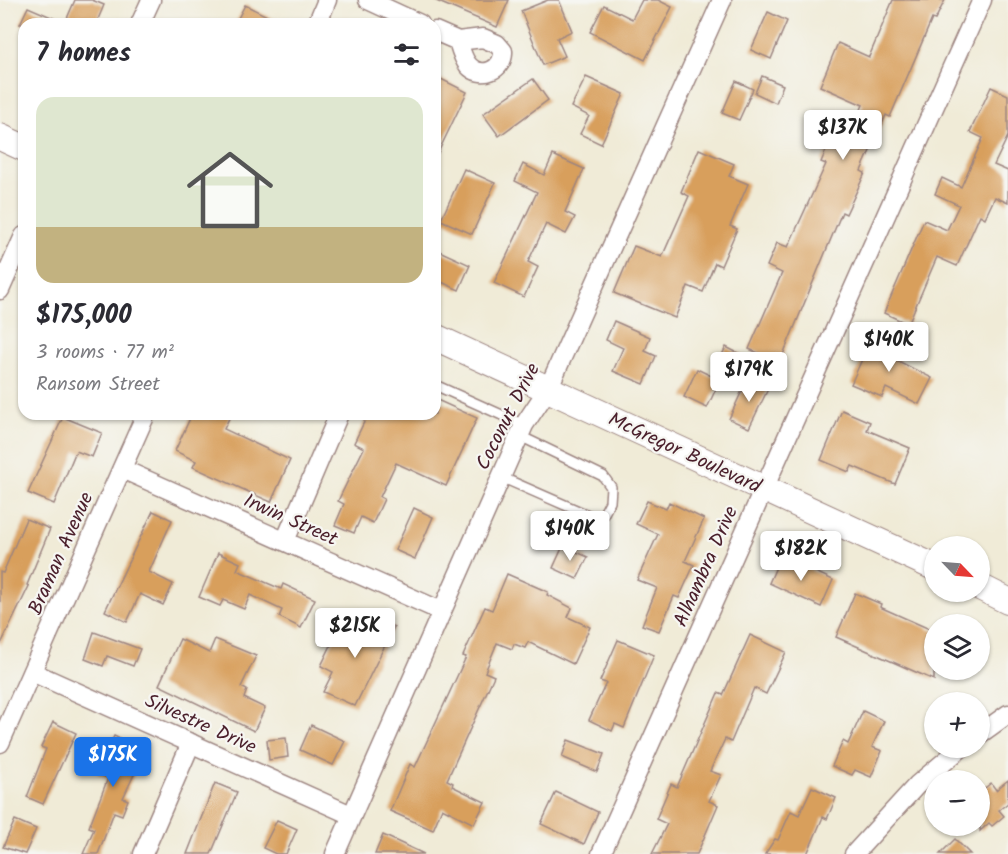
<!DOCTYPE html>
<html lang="en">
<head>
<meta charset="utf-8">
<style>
  body { margin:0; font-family:Kalam,sans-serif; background:#f2f2f3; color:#2b2b33; height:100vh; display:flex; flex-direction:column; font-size:22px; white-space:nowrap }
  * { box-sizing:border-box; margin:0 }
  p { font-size:20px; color:#7c7c81 }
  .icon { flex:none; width:33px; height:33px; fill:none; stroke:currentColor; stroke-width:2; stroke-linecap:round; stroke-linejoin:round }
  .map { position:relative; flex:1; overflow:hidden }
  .panel { position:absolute; left:18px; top:18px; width:423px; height:402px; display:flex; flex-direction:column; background:#fff; border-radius:18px; box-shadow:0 2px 4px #0004 }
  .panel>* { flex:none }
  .needle { width:39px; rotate:115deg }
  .tools { position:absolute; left:924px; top:536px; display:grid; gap:12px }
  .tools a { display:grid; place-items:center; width:66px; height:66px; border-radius:50%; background:#fff; box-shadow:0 2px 4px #0004; font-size:30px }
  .price { position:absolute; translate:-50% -51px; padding:0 14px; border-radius:6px; background:#fff; color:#222; font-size:20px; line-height:39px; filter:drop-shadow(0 2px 3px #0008) }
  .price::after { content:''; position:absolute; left:50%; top:36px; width:18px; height:14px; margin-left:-9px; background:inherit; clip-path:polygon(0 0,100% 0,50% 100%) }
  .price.current { background:#1a73e8; color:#fff }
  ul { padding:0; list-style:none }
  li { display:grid; align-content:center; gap:12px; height:318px; padding:0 18px }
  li+li { border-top:2px solid #e1e1e2 }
  li span { display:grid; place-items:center; height:186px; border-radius:18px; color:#555 }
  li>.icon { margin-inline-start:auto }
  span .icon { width:108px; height:108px; fill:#fffc; stroke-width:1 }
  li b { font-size:26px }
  h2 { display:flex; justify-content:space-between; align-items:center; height:72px; padding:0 18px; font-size:26px }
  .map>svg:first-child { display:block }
  .building { fill:#d89f5b }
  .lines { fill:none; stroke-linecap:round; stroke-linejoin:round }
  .lane-casing { stroke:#9d8581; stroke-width:12 }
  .street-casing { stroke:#9d8581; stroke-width:21 }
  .secondary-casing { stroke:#9d8581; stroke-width:28 }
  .lane { stroke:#fff; stroke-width:9 }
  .street { stroke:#fff; stroke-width:18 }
  .secondary { stroke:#fff; stroke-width:26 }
  .labels { text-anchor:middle; stroke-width:4.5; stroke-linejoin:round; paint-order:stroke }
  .street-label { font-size:20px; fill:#4a1f2b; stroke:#f6f6f2 }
</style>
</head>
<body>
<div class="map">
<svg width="1008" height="854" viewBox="0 0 1008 854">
  <rect width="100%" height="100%" fill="#f6f6f2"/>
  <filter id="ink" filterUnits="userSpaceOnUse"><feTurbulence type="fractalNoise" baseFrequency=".0167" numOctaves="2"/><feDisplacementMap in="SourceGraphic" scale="12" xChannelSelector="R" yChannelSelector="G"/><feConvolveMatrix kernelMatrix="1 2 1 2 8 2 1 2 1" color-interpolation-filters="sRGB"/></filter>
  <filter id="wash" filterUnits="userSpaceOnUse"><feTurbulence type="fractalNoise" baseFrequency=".008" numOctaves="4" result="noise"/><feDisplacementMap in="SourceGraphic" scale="24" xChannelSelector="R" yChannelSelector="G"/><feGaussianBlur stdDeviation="1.35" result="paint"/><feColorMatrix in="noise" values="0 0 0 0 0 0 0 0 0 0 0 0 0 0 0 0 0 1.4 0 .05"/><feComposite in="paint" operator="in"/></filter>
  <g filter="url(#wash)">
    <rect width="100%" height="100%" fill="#f0ebd7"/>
    <g id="blocks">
      <g class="building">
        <polygon points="75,0 92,0 104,5 96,24 20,24 28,7 65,23"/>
        <polygon points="434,0 509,0 497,27"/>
        <polygon points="548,0 559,0 572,31 557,38 565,56 543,65 521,11"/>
        <polygon points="642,0 658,0 672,7 645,60 590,32 604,5 632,19"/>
        <polygon points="893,0 945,0 935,20 932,19 890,117 886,115 861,171 865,173 846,214 842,212 780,362 749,349 782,273 767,266 777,243 788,247 826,164 821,162 831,139 845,145 863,105 820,86 838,43 869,57"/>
        <polygon points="245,5 283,24 235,24"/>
        <polygon points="768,12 787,21 771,59 751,50"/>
        <polygon points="435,76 467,92 435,159"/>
        <polygon points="762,76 783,85 776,103 755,93"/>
        <polygon points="586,77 624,94 601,144 580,134 589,116 571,107"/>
        <polygon points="533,79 548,100 499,136 483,114"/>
        <polygon points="736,81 753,89 739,120 722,113"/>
        <polygon points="991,87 1008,95 1008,136 994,165 1008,171 1008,203 995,197 985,218 980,215 957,266 937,257 908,324 884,313 924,220 947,230 959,205 935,194 942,178 961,187 983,138 970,132"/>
        <polygon points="699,149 734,164 729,176 748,184 730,226 737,229 721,266 715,263 703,292 688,286 675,318 614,293 634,246 662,257 689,196 681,192"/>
        <polygon points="553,155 584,169 565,212 575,217 566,234 546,224 528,262 538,267 524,297 494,283 537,192 515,181 523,164 544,175"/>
        <polygon points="464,169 495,183 472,234 441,220"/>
        <polygon points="435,249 470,265 459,290 435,279"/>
        <polygon points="614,321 650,337 645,351 656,356 644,384 613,371 623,348 606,340"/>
        <polygon points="872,337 903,351 898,361 932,378 919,404 886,388 882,397 851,384"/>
        <polygon points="726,347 742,355 733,373 717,365"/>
        <polygon points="697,369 720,380 707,408 684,397"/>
        <polygon points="748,378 769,387 749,428 729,419"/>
        <polygon points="435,399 477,418 446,486 396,463 380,497 384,499 373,523 361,517 354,533 335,525 344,504 338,501 364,448 354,443 368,414 435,414"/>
        <polygon points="842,410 870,422 867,430 910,448 895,484 852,466 849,472 821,460"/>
        <polygon points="192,414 231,414 224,429 290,460 271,502 193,467 196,461 175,451"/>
        <polygon points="63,417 102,433 92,457 76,451 54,504 28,493"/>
        <polygon points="647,501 666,509 669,502 704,519 685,561 694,565 679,598 674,596 659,631 642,625 657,588 637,580 658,534 636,524"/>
        <polygon points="414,508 433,517 415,559 395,550"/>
        <polygon points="153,511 172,520 149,572 173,584 163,605 140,594 127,622 105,611"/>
        <polygon points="26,519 50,529 27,585 29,586 0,646 0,572 3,573"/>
        <polygon points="563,546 588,557 577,579 553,568"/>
        <polygon points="218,553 240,563 237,570 281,589 283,584 315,599 301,628 279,617 282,610 250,595 244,609 223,600 220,606 199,597"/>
        <polygon points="781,556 833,580 821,607 769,583"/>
        <polygon points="507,574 548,592 547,595 572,608 568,617 590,627 573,664 528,642 525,648 514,644 512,649 497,643 485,672 494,676 447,780 453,783 452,786 485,802 474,824 442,808 433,830 390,811 410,764 415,767 466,657 463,656 485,607 492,610"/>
        <polygon points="855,593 881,604 880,607 934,631 934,680 836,637"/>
        <polygon points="362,617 378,625 380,621 394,627 355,706 323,692 333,672 321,666 341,625 354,631"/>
        <polygon points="94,632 140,649 133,666 107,656 103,666 85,659"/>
        <polygon points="750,635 786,652 766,694 754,688 731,742 725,739 710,771 721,775 709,801 718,805 697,854 652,854 667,824 656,819 671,784 677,787 718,693 723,695"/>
        <polygon points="180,639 209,653 215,639 256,656 241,687 247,690 244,698 265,708 254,731 159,685"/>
        <polygon points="618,640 654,655 624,728 615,724 612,731 589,720 606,683 600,681"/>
        <polygon points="863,711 884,721 872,747 882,751 871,777 855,770 852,775 832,766 843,741 848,744"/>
        <polygon points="53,722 76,733 43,804 27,797 46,749 41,747"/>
        <polygon points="311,725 345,741 333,765 300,750"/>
        <polygon points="114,736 145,751 123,798 128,800 122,815 114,812 98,854 83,854 94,829 89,827 108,778 97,773"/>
        <polygon points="286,738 288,757 269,760 267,740"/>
        <polygon points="568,740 604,754 597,772 562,757"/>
        <polygon points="1008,780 1008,803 999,810 1004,816 992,826 989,823 980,831 980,792 991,783 996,790"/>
        <polygon points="215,783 237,792 211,854 187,854"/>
        <polygon points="812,787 836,798 827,819 823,817 807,854 765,854 775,839 778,840 791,811 799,815"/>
        <polygon points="556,792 598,812 584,844 541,824"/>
        <polygon points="15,820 36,829 25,854 3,847"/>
        <polygon points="277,820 297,829 286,854 276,854 263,848"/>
        <polygon points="383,835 424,854 375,854"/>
        <polygon points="955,839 970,854 940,854"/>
      </g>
    </g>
  </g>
  <g filter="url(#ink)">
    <use href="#blocks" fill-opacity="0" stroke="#9d8581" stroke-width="1.5"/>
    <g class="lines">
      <defs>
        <g id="lane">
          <polyline points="435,385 524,425"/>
          <polyline points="501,477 597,519 602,517 610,502 611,487 603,476 520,436"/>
        </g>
        <g id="street">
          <polyline points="368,0 420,24"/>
          <polyline points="140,24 151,0"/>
          <polyline points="317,24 327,0"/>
          <path d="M435 31 458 41 483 38 497 44 503 51C504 70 481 80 468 65 463 59 460 48 458 41"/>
          <polyline points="0,290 24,236"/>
          <polyline points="122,469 441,611"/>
          <polyline points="285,541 339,414"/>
          <polyline points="32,672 351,815"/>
          <polyline points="980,734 1008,714"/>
          <polyline points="0,743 146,414"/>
          <polyline points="143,854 191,743"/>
          <polyline points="335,854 524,425 548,389 722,0"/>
          <polyline points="601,854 982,0"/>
          <polyline points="854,854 917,785 962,747"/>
        </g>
        <g id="secondary">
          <polyline points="0,137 24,148"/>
          <polyline points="435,337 934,567"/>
          <polyline points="980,587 1008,601"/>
        </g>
      </defs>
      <use href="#lane" class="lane-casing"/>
      <use href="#street" class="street-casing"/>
      <use href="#secondary" class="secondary-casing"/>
      <use href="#lane" class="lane"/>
      <use href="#street" class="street"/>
      <use href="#secondary" class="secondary"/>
    </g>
  </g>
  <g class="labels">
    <g class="street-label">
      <text transform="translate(507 416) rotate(-63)" y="7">Coconut Drive</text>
      <text transform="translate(685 452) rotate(25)" y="7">McGregor Boulevard</text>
      <text transform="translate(291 519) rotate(24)" y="7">Irwin Street</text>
      <text transform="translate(60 553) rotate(-66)" y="7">Braman Avenue</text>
      <text transform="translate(705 566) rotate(-66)" y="7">Alhambra Drive</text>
      <text transform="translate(201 723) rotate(24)" y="7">Silvestre Drive</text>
    </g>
  </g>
</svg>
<div class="tools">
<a><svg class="needle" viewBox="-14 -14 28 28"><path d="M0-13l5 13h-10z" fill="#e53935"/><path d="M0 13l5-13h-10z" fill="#7c7c81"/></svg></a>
<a><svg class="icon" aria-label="layers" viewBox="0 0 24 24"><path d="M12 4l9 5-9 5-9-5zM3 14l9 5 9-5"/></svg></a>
<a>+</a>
<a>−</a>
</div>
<b class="price" style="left:843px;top:161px">$137K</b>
<b class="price" style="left:889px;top:373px">$140K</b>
<b class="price" style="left:749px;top:403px">$179K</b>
<b class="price" style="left:570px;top:562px">$140K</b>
<b class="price" style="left:801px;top:582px">$182K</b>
<b class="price" style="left:355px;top:659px">$215K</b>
<b class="price current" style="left:113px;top:788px">$175K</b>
<section class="panel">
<h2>7 homes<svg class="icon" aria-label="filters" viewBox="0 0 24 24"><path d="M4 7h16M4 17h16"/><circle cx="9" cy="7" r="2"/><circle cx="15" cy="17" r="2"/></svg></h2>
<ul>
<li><span style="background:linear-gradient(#dfe7d0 70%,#c2b280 0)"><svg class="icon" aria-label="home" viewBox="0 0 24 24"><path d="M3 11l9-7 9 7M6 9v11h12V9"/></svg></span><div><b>$175,000</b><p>3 rooms · 77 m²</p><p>Ransom Street</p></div></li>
</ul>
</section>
</div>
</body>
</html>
